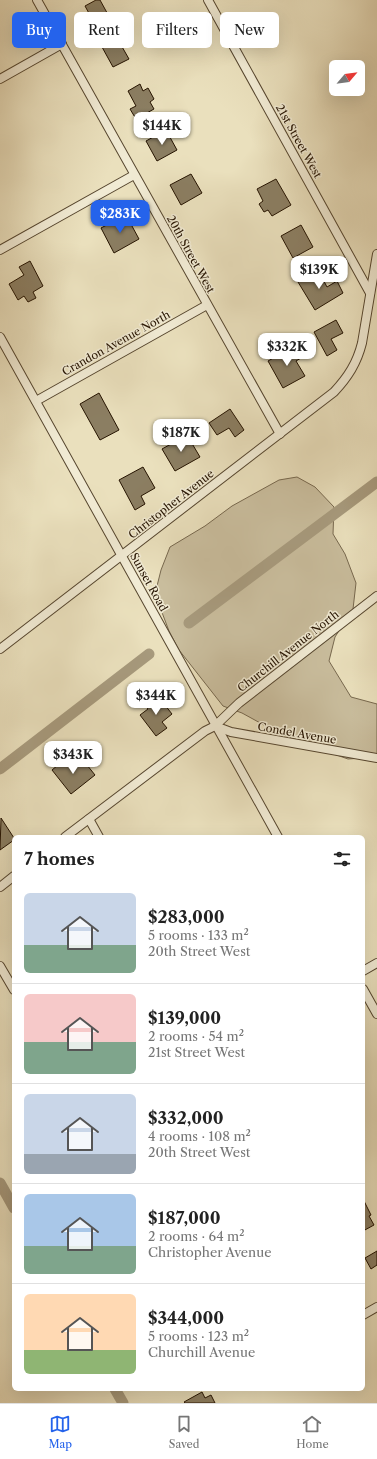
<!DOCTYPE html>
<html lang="en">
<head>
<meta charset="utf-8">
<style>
  body { margin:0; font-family:"Libre Caslon Text",serif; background:#f6f6f6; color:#222; height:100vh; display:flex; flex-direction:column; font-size:15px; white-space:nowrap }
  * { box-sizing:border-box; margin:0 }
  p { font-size:13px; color:#767676 }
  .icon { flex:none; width:22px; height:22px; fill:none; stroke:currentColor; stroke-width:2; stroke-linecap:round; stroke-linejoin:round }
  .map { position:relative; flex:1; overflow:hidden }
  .sheet { position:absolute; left:12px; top:835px; width:353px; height:556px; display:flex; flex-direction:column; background:#fff; border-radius:6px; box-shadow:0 4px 16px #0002 }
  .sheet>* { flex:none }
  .top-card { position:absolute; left:12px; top:12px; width:353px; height:36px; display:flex; gap:8px }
  .needle { width:26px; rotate:61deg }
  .fabs { position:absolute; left:329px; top:60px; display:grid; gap:8px }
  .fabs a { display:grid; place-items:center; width:36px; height:36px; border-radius:6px; background:#fff; box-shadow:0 4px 16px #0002; font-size:20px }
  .price { position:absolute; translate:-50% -34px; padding:0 9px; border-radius:8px; background:#fff; color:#222; font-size:13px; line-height:26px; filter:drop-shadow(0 1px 2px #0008) }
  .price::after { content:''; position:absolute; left:50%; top:24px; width:12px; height:9px; margin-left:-6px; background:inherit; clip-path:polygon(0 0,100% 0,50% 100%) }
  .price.on { background:#2563eb; color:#fff }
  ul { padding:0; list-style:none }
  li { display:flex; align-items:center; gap:12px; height:100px; padding:0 12px }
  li+li { border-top:1px solid #e0e0e0 }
  li span { display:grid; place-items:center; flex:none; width:112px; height:80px; border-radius:6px; color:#555 }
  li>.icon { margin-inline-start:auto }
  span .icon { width:48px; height:48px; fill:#fffc; stroke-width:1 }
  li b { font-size:17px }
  h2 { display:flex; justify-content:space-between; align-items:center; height:48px; padding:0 12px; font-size:17px }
  .chip { padding:0 14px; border-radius:6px; background:#fff; box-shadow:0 4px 16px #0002; font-size:14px; line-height:36px }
  .chip.on { background:#2563eb; color:#fff }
  .tabs { display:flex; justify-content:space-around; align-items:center; height:56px; border-top:1px solid #e0e0e0; background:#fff; font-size:11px; color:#767676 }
  .tabs a { display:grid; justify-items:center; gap:2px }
  .tabs .on { color:#2563eb }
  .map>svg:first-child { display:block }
  .green { fill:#c9bd9d; stroke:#77684e }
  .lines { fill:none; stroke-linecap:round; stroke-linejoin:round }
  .canal { stroke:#a79a7d; stroke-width:11 }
  .building { fill:#8b7e62; stroke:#251300 }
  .street-casing { stroke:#56462f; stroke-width:10 }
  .street { stroke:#f1ebd4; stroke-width:8 }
  .labels { text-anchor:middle; stroke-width:3; stroke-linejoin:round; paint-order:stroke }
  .street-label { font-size:11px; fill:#251300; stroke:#f1ebd4 }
</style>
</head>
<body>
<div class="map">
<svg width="377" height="1403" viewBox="0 0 377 1403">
  <rect width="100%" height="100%" fill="#eae0bd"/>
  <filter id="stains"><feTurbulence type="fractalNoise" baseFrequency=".005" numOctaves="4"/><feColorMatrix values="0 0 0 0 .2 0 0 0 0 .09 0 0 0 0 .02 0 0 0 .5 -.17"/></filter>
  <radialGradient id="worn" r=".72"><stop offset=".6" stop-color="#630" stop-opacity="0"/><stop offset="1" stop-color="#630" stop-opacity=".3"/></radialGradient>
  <polygon class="green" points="297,477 315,487 334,507 333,534 345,554 356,583 353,609 335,637 329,661 351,697 377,704 377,757 348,759 308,745 273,730 242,713 223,706 179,650 169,631 155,594 161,570 170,547 205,526 232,506 279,480"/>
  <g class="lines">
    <g class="canal">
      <polyline points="189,623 377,482"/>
      <polyline points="0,769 149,654"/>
      <polyline points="0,1183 14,1208"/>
      <polyline points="115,1389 123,1403"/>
    </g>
  </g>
  <g class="building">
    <polygon points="96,0 100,0 111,20 87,33 82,22 91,17 85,6"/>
    <polygon points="117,38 129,59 113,67 102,47"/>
    <polygon points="140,84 143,91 148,88 154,99 150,102 154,109 136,119 130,109 136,106 128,91"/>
    <polygon points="166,130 177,150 157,161 146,141"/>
    <polygon points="191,174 202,193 181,205 170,185"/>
    <polygon points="276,179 291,205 272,216 268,210 264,212 259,204 263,201 257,189"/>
    <polygon points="126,215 139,239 114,253 101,228"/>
    <polygon points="301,225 313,247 293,258 281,236"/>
    <polygon points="30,261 43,286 33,292 36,298 28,302 24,296 18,300 9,284 24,275 19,267"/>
    <polygon points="318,270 327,287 337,281 343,293 315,310 298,282"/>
    <polygon points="336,320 343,333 331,339 337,350 327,356 314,332"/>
    <polygon points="295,346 301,358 296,361 305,376 283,388 268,361"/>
    <polygon points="99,393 119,430 100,440 80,404"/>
    <polygon points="230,409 244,430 235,437 229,428 217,435 209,423"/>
    <polygon points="187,435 200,457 175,471 162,449"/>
    <polygon points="143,467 155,488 141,496 145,504 135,510 119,480"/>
    <polygon points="152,699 156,704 161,700 172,714 162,722 167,728 156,736 140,715 148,709 145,705"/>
    <polygon points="64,760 72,769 83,760 95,775 71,794 52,770"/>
    <polygon points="1,818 14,838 14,840 0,850"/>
    <polygon points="364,1201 371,1215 369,1216 374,1225 363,1231"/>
    <polygon points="377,1251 377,1265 371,1269 365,1258"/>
    <polygon points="202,1392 205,1398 211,1395 215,1403 185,1403 184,1402"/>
  </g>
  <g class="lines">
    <defs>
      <g id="street">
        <polyline points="37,0 280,434"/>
        <polyline points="208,0 370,293"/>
        <polyline points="0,79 62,44"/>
        <polyline points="0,250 134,175"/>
        <polyline points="0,337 278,837"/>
        <polyline points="36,401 207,305"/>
        <path d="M0 649 334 392C348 377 357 363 362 343L377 254"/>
        <polyline points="215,726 231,732 377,758"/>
        <polyline points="89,819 99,837"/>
        <polyline points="65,837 205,731 215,726 239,703 377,596"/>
        <polyline points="0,887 14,876"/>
        <polyline points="0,966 14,990"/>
        <polyline points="363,971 377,963"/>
        <polyline points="363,989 377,1014"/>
        <polyline points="363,1315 377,1307"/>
      </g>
    </defs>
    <use href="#street" class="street-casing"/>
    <use href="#street" class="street"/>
  </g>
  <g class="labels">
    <g class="street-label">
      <text transform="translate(299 141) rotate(61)" y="4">21st Street West</text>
      <text transform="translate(191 254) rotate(61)" y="4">20th Street West</text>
      <text transform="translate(116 343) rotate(-29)" y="4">Crandon Avenue North</text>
      <text transform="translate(171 504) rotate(-38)" y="4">Christopher Avenue</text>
      <text transform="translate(149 582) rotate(61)" y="4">Sunset Road</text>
      <text transform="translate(288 651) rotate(-38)" y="4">Churchill Avenue North</text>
      <text transform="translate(297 733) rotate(10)" y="4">Condel Avenue</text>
    </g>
  </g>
  <rect width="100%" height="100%" filter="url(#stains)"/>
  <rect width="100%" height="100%" fill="url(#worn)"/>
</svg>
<div class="fabs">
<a><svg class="needle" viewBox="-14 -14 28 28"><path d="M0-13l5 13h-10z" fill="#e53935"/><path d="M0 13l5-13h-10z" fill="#767676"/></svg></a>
</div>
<b class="price" style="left:162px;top:146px">$144K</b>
<b class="price on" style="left:120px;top:234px">$283K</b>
<b class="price" style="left:319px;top:290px">$139K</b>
<b class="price" style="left:287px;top:367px">$332K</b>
<b class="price" style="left:181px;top:453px">$187K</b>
<b class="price" style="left:156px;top:716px">$344K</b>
<b class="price" style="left:73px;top:775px">$343K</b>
<div class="top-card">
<a class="chip on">Buy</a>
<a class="chip">Rent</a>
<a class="chip">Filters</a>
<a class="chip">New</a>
</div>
<section class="sheet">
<h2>7 homes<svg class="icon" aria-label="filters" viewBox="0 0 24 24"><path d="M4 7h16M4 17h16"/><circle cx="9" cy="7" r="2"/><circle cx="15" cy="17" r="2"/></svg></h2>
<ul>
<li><span style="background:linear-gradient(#c9d6e8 65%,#7fa58c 0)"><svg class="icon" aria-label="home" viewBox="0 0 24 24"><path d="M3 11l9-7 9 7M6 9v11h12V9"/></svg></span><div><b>$283,000</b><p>5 rooms · 133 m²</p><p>20th Street West</p></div></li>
<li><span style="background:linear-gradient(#f6c9c9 60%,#7fa58c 0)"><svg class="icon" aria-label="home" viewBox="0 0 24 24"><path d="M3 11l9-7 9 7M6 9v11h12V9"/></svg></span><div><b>$139,000</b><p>2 rooms · 54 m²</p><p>21st Street West</p></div></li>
<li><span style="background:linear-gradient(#c9d6e8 75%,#9aa5b1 0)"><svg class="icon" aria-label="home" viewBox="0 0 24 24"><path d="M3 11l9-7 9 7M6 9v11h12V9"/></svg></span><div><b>$332,000</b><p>4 rooms · 108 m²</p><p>20th Street West</p></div></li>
<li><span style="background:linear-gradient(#a9c7e8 65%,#7fa58c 0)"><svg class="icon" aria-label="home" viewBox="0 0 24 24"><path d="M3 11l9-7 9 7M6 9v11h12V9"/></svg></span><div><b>$187,000</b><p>2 rooms · 64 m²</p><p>Christopher Avenue</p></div></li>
<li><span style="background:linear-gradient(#ffd9b3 70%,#8fb573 0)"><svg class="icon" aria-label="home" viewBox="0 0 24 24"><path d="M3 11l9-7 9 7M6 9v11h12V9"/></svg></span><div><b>$344,000</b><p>5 rooms · 123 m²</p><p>Churchill Avenue</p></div></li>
</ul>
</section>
</div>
<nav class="tabs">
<a class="on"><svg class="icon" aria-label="map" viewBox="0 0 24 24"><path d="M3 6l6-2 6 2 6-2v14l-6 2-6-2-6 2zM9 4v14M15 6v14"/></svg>Map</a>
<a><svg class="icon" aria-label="saved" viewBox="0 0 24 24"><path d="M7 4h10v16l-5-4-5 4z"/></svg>Saved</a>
<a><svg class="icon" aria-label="home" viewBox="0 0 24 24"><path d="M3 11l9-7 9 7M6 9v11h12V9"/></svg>Home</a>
</nav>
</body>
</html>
